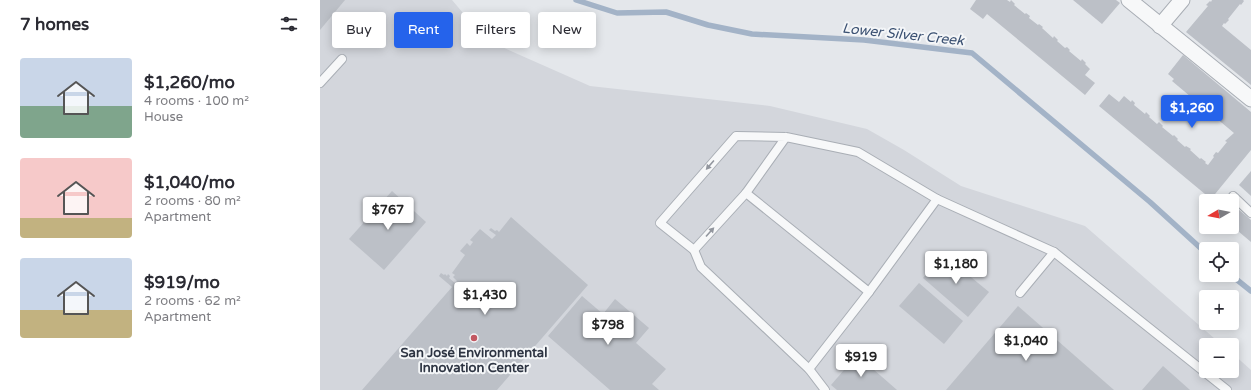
<!DOCTYPE html>
<html lang="en">
<head>
<meta charset="utf-8">
<style>
  body { margin:0; font-family:"Varela Round",sans-serif; background:#f7f7f7; color:#2b2b33; height:100vh; display:flex; flex-direction:column; font-size:15px; white-space:nowrap }
  * { box-sizing:border-box; margin:0 }
  p { font-size:13px; color:#7c7c81 }
  .icon { flex:none; width:22px; height:22px; fill:none; stroke:currentColor; stroke-width:2; stroke-linecap:round; stroke-linejoin:round }
  .map { position:relative; flex:1; overflow:hidden }
  .panel { display:flex; flex-direction:column; background:#fff; width:320px }
  .panel>* { flex:none }
  .guide { position:absolute; left:12px; top:12px; width:380px; height:36px; display:flex; gap:8px }
  .needle { width:26px; rotate:260deg }
  .buttons { position:absolute; left:879px; top:194px; display:grid; gap:8px }
  .buttons a { display:grid; place-items:center; width:40px; height:40px; border-radius:4px; background:#fff; box-shadow:0 2px 10px #0003; font-size:20px }
  .price { position:absolute; translate:-50% -34px; padding:0 9px; border-radius:4px; background:#fff; color:#222; font-size:13px; line-height:26px; filter:drop-shadow(0 1px 2px #0008) }
  .price::after { content:''; position:absolute; left:50%; top:24px; width:12px; height:9px; margin-left:-6px; background:inherit; clip-path:polygon(0 0,100% 0,50% 100%) }
  .price.current { background:#2563eb; color:#fff }
  ul { padding:0; list-style:none }
  li { display:flex; align-items:center; gap:12px; height:100px; padding:0 20px }
  li span { display:grid; place-items:center; flex:none; width:112px; height:80px; border-radius:4px; color:#555 }
  li>.icon { margin-inline-start:auto }
  span .icon { width:48px; height:48px; fill:#fffc; stroke-width:1 }
  li b { font-size:17px }
  h2 { display:flex; justify-content:space-between; align-items:center; height:48px; padding:0 20px; font-size:17px }
  .tag { padding:0 14px; border-radius:4px; background:#fff; box-shadow:0 2px 10px #0003; font-size:14px; line-height:36px }
  .tag.current { background:#2563eb; color:#fff }
  main { display:flex; flex:1; min-height:0 }
  .map>svg:first-child { display:block }
  .built { fill:#d3d6dc }
  .lines { fill:none; stroke-linecap:round; stroke-linejoin:round }
  .stream { stroke:#a3b3c7; stroke-width:5.5 }
  .building { fill:#bcc0c7 }
  .lane-casing { stroke:#a9aeb5; stroke-width:10 }
  .street-casing { stroke:#a9aeb5; stroke-width:17 }
  .lane { stroke:#f7f8f9; stroke-width:8 }
  .street { stroke:#f7f8f9; stroke-width:15 }
  .oneway { fill:#92969e }
  .poi-dot { fill:#c25761; stroke:#f4f6f8; stroke-width:1.5 }
  .labels { text-anchor:middle; stroke-width:4; stroke-linejoin:round; paint-order:stroke }
  .poi-label { font-size:13px; font-weight:bold; fill:#2d3442; stroke:#f4f6f8 }
  .water-label { font-size:14px; font-style:italic; fill:#3b5172; stroke:#f4f6f8 }
</style>
</head>
<body>
<main>
<section class="panel">
<h2>7 homes<svg class="icon" aria-label="filters" viewBox="0 0 24 24"><path d="M4 7h16M4 17h16"/><circle cx="9" cy="7" r="2"/><circle cx="15" cy="17" r="2"/></svg></h2>
<ul>
<li><span style="background:linear-gradient(#c9d6e8 60%,#7fa58c 0)"><svg class="icon" aria-label="home" viewBox="0 0 24 24"><path d="M3 11l9-7 9 7M6 9v11h12V9"/></svg></span><div><b>$1,260/mo</b><p>4 rooms · 100 m²</p><p>House</p></div></li>
<li><span style="background:linear-gradient(#f6c9c9 75%,#c2b280 0)"><svg class="icon" aria-label="home" viewBox="0 0 24 24"><path d="M3 11l9-7 9 7M6 9v11h12V9"/></svg></span><div><b>$1,040/mo</b><p>2 rooms · 80 m²</p><p>Apartment</p></div></li>
<li><span style="background:linear-gradient(#c9d6e8 65%,#c2b280 0)"><svg class="icon" aria-label="home" viewBox="0 0 24 24"><path d="M3 11l9-7 9 7M6 9v11h12V9"/></svg></span><div><b>$919/mo</b><p>2 rooms · 62 m²</p><p>Apartment</p></div></li>
</ul>
</section>
<div class="map">
<svg width="931" height="390" viewBox="0 0 931 390">
  <rect width="100%" height="100%" fill="#e4e7eb"/>
  <polygon class="built" points="0,0 132,0 166,40 270,86 450,106 547,129 584,150 641,186 765,226 902,345 886,345 886,371 912,371 912,353 931,370 931,390 0,390"/>
  <g class="lines">
    <g class="stream">
      <polyline points="256,0 297,13 346,12 388,25 432,34 544,40 652,53 830,202 886,253"/>
      <polyline points="911,275 931,291"/>
    </g>
  </g>
  <g class="building">
    <polygon points="0,0 25,0 0,30"/>
    <polygon points="656,0 687,0 690,2 691,0 695,4 694,5 705,14 706,13 710,16 709,18 718,25 719,24 723,27 722,28 733,38 734,36 738,40 737,41 745,48 747,47 750,50 749,51 761,61 762,59 766,63 765,64 770,69 765,75 775,83 765,95 667,14 663,19 650,9"/>
    <polygon points="753,0 796,0 800,3 782,24"/>
    <polygon points="892,0 923,0 924,1 921,5 920,4 908,19 909,20 905,24 904,23 902,26 931,50 931,85 866,32 888,6 886,5 890,1 891,2"/>
    <polygon points="863,55 931,112 931,150 891,199 779,106 789,94 799,102 804,96 811,102 812,100 815,103 814,105 825,114 826,112 830,116 829,117 837,124 839,122 843,126 842,127 853,136 854,135 858,139 857,140 865,147 866,146 871,149 870,150 880,159 881,158 886,162 885,163 888,165 894,157 893,156 896,152 898,153 907,142 905,141 914,133 852,81 854,79 848,74"/>
    <polygon points="931,171 931,196 919,185"/>
    <polygon points="72,191 106,222 64,270 29,239"/>
    <polygon points="912,204 931,220 931,242 912,226"/>
    <polygon points="191,217 268,285 177,390 42,390 132,287 119,276 121,273 124,275 125,274 127,276 128,274 130,276 129,278 135,283 137,281 133,277 135,275 132,273 145,255 140,251 147,243 150,246 153,242 150,240 160,229 172,239 176,235 169,230 171,228 175,231 177,230 179,232"/>
    <polygon points="623,254 669,292 648,317 603,278"/>
    <polygon points="599,283 643,321 624,344 579,306"/>
    <polygon points="262,296 283,314 295,299 329,328 316,343 346,369 332,384 339,390 290,390 228,336"/>
    <polygon points="698,306 794,390 626,390"/>
    <polygon points="537,355 577,390 517,390 511,385"/>
    <polygon points="843,366 870,390 822,390"/>
  </g>
  <g class="lines">
    <defs>
      <g id="lane">
        <polyline points="0,83 22,59"/>
        <polyline points="466,137 426,193 374,250 340,223 416,136 466,137 538,152 617,199 734,252 907,390"/>
        <polyline points="426,193 549,292 617,199"/>
        <polyline points="913,196 931,213"/>
        <polyline points="374,250 381,267 489,369 505,390"/>
        <polyline points="700,293 734,252"/>
        <polyline points="489,369 549,292"/>
      </g>
      <g id="street">
        <polyline points="809,0 931,99"/>
        <polyline points="840,26 862,0"/>
      </g>
    </defs>
    <use href="#lane" class="lane-casing"/>
    <use href="#street" class="street-casing"/>
    <use href="#lane" class="lane"/>
    <use href="#street" class="street"/>
  </g>
  <defs><path id="oneway-solid" d="M-6-.8H1V-3.2L6.5 0L1 3.2V.8H-6Z"/></defs>
  <g class="oneway">
    <use href="#oneway-solid" transform="translate(390 165) rotate(131)"/>
    <use href="#oneway-solid" transform="translate(390 232) rotate(-48)"/>
  </g>
  <circle class="poi-dot" cx="154" cy="338" r="4"/>
  <g class="labels">
    <g class="poi-label">
      <text x="154" y="357">San José Environmental<tspan x="154" dy="15">Innovation Center</tspan></text>
    </g>
    <g class="water-label">
      <text transform="translate(583 34) rotate(6)" y="5">Lower Silver Creek</text>
    </g>
  </g>
</svg>
<div class="buttons">
<a><svg class="needle" viewBox="-14 -14 28 28"><path d="M0-13l5 13h-10z" fill="#e53935"/><path d="M0 13l5-13h-10z" fill="#7c7c81"/></svg></a>
<a><svg class="icon" aria-label="locate" viewBox="0 0 24 24"><circle cx="12" cy="12" r="6"/><path d="M12 2v4M12 18v4M2 12h4M18 12h4"/></svg></a>
<a>+</a>
<a>−</a>
</div>
<b class="price current" style="left:872px;top:129px">$1,260</b>
<b class="price" style="left:68px;top:231px">$767</b>
<b class="price" style="left:636px;top:285px">$1,180</b>
<b class="price" style="left:165px;top:316px">$1,430</b>
<b class="price" style="left:288px;top:346px">$798</b>
<b class="price" style="left:706px;top:362px">$1,040</b>
<b class="price" style="left:541px;top:378px">$919</b>
<div class="guide">
<a class="tag">Buy</a>
<a class="tag current">Rent</a>
<a class="tag">Filters</a>
<a class="tag">New</a>
</div>
</div>
</main>
</body>
</html>
